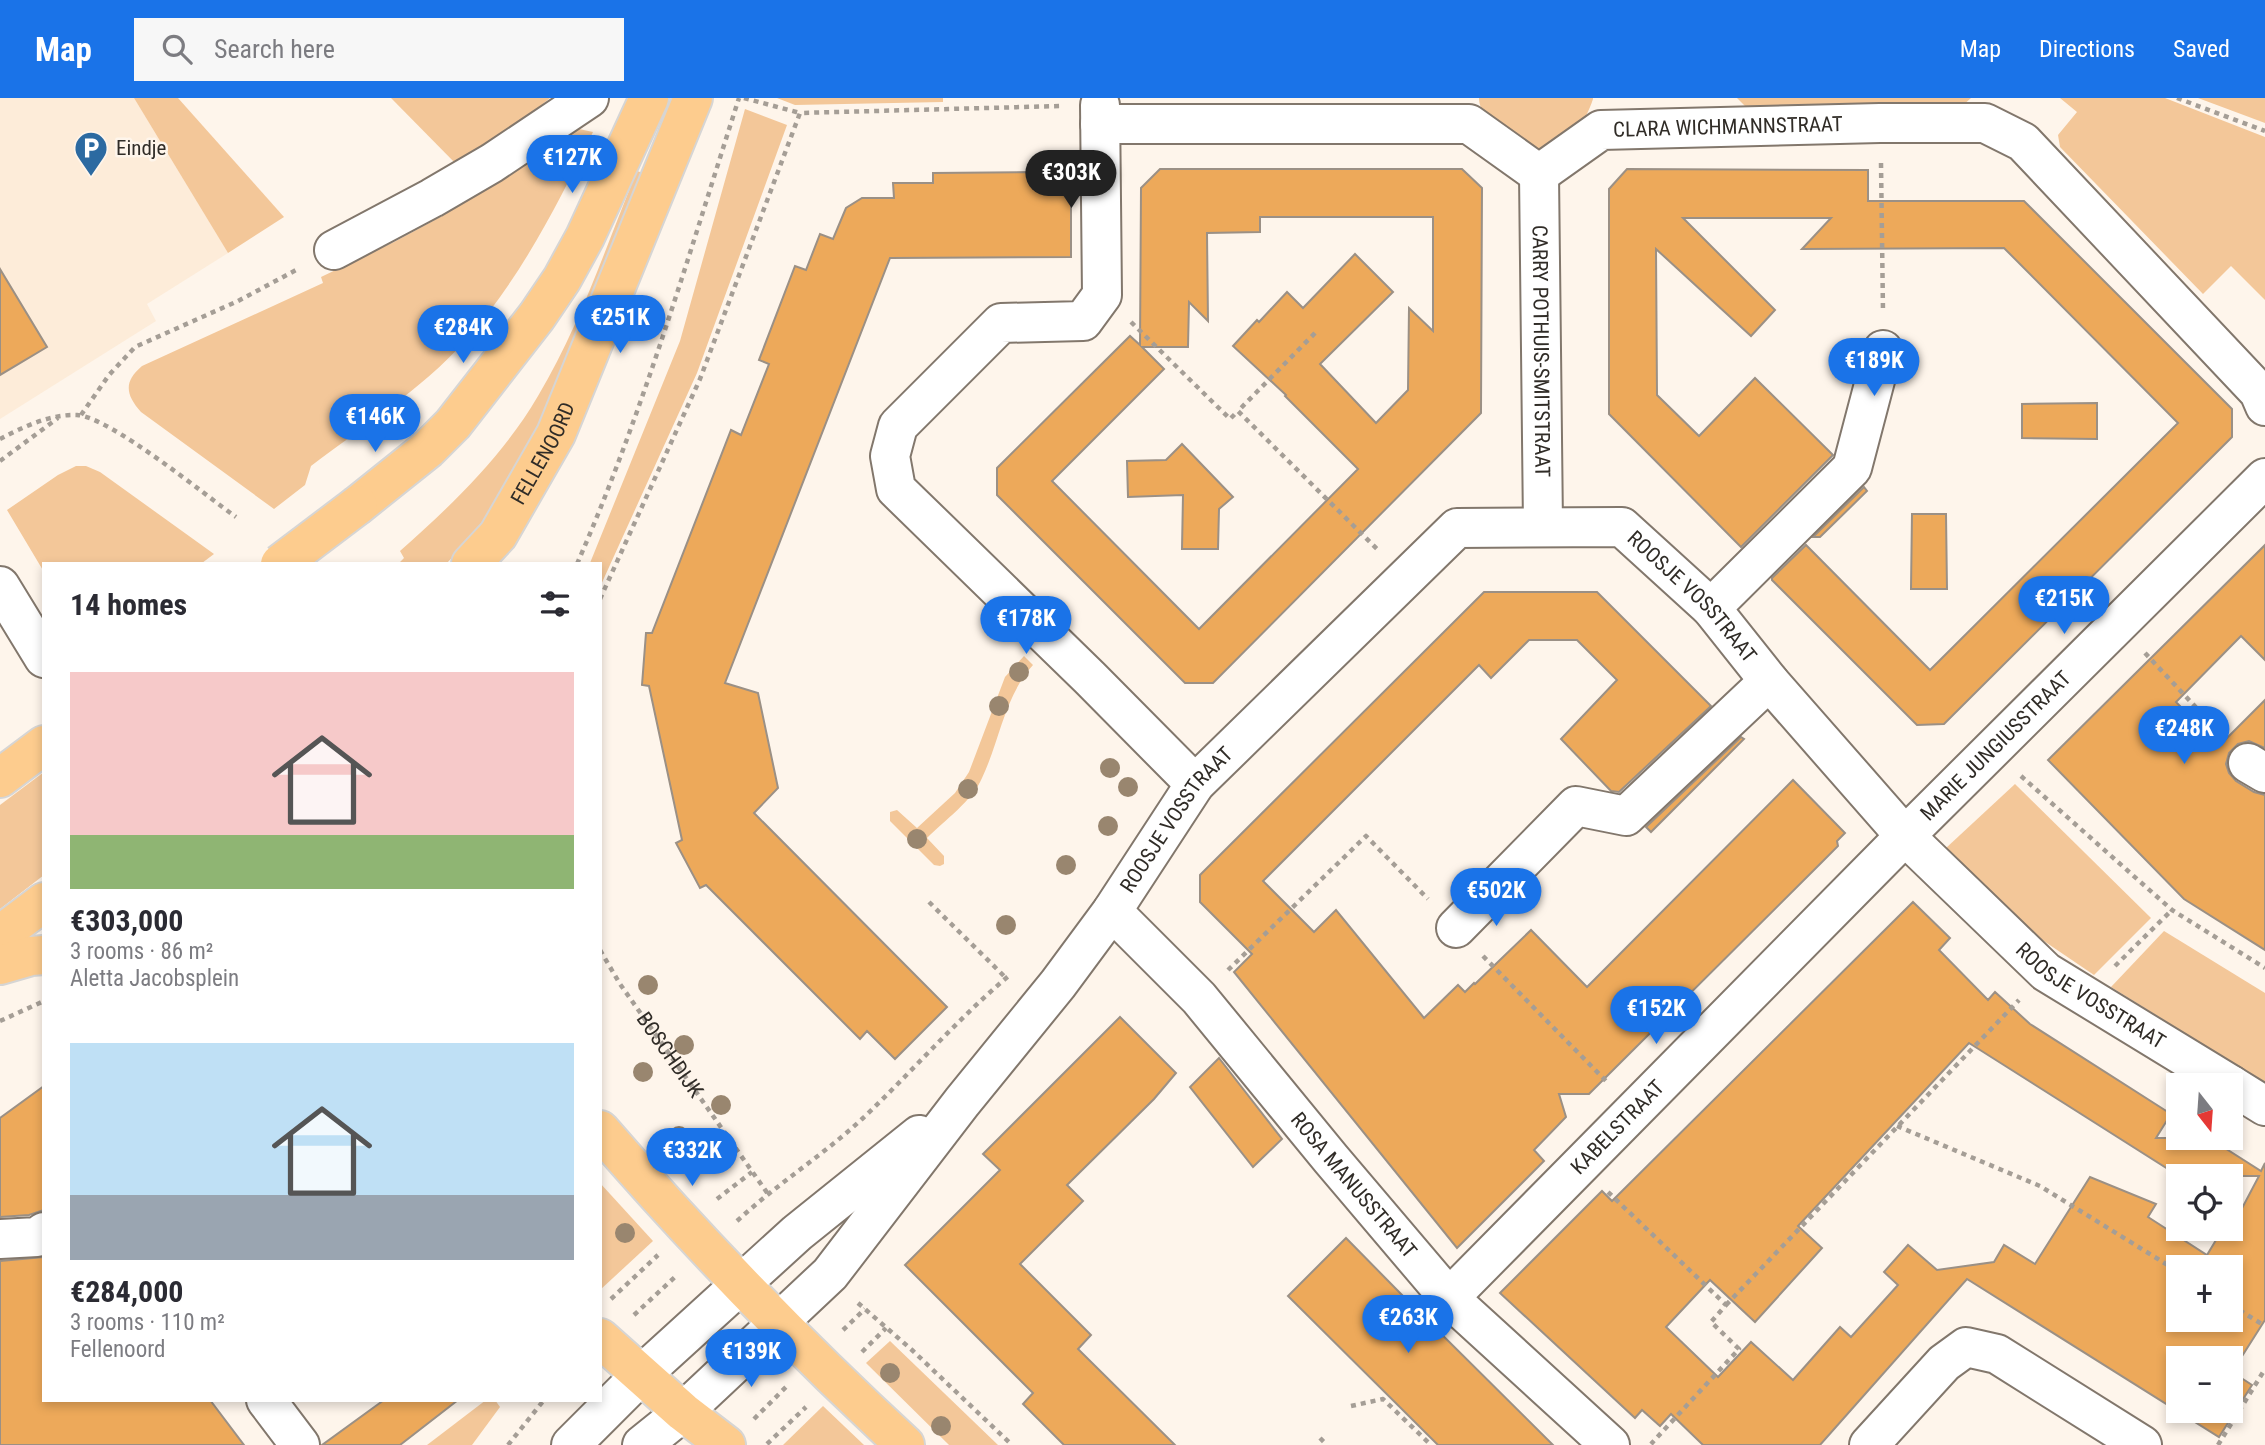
<!DOCTYPE html>
<html lang="en">
<head>
<meta charset="utf-8">
<style>
  body { margin:0; font-family:"Roboto Condensed",sans-serif; background:#f7f7f7; color:#2b2b33; height:100vh; display:flex; flex-direction:column; font-size:26px; white-space:nowrap }
  * { box-sizing:border-box; margin:0 }
  p { font-size:23px; color:#7c7c81 }
  .icon { flex:none; width:38px; height:38px; fill:none; stroke:currentColor; stroke-width:2; stroke-linecap:round; stroke-linejoin:round }
  .map { position:relative; flex:1; overflow:hidden }
  .sheet { position:absolute; left:42px; top:464px; width:560px; height:840px; display:flex; flex-direction:column; background:#fff; border-radius:0px; box-shadow:0 4px 10px #0003 }
  .sheet>* { flex:none }
  .needle { width:46px; rotate:163deg }
  .tools { position:absolute; left:2166px; top:975px; display:grid; gap:14px }
  .tools a { display:grid; place-items:center; width:77px; height:77px; border-radius:0px; background:#fff; box-shadow:0 4px 10px #0003; font-size:35px }
  .price { position:absolute; translate:-50% -60px; padding:0 16px; border-radius:24px; background:#1a73e8; color:#fff; font-size:23px; line-height:46px; filter:drop-shadow(0 2px 4px #0008) }
  .price::after { content:''; position:absolute; left:50%; top:42px; width:21px; height:16px; margin-left:-10px; background:inherit; clip-path:polygon(0 0,100% 0,50% 100%) }
  .price.on { background:#222; color:#fff }
  ul { padding:0; list-style:none }
  li { display:grid; align-content:center; gap:14px; height:371px; padding:0 28px }
  li span { display:grid; place-items:center; height:217px; border-radius:0px; color:#555 }
  li>.icon { margin-inline-start:auto }
  span .icon { width:126px; height:126px; fill:#fffc; stroke-width:1 }
  li b { font-size:30px }
  h2 { display:flex; justify-content:space-between; align-items:center; height:84px; padding:0 28px; font-size:30px }
  header { display:flex; align-items:center; gap:42px; box-sizing:border-box; height:98px; padding:0 35px; background:#1a73e8; color:#fff }
  header strong { font-size:33px }
  nav { display:flex; gap:38px; margin-inline-start:auto; font-size:24px }
  .search { width:490px; height:63px; background:#f7f7f7; display:flex; align-items:center; gap:18px; box-sizing:border-box; padding:0 24px; border-radius:0px; color:#7c7c81; font-size:26px }
  .map>svg:first-child { display:block }
  .built { fill:#fdecd9 }
  .green { fill:#f3c799 }
  .building { fill:#eda95a; stroke:#9b9085; stroke-width:2; fill-rule:evenodd }
  .lines { fill:none; stroke-linecap:round; stroke-linejoin:round }
  .minor-casing { stroke:#82776c; stroke-width:42 }
  .major-casing { stroke:#d6d5d4; stroke-width:42 }
  .path { stroke:#a59e96; stroke-width:4.5; stroke-dasharray:5 5; stroke-linecap:butt }
  .minor { stroke:#fff; stroke-width:38 }
  .major { stroke:#fdcc8e; stroke-width:38 }
  .major-bridge-casing { stroke:#d6d5d4; stroke-width:42; stroke-linecap:butt }
  .major-bridge { stroke:#fdcc8e; stroke-width:38 }
  .tree { fill:#99866f }
  .labels { text-anchor:middle; stroke-width:5; stroke-linejoin:round; paint-order:stroke }
  .street-label { font-size:21px; fill:#302c27; stroke:#fef5eb }
  .poi-label { font-size:21px; fill:#302c27; stroke:#fef5eb; text-anchor:start }
</style>
</head>
<body>
<header>
<strong>Map</strong>
<div class="search"><svg class="icon" aria-label="search" viewBox="0 0 24 24"><circle cx="10" cy="10" r="6"/><path d="M15 15l6 6"/></svg>Search here</div>
<nav><a>Map</a><a>Directions</a><a>Saved</a></nav>
</header>
<div class="map">
<svg width="2265" height="1347" viewBox="0 0 2265 1347">
  <rect width="100%" height="100%" fill="#fef5eb"/>
  <polygon class="built" points="0,0 134,0 228,155 147,206 156,223 0,321"/>
  <g class="green">
    <polygon points="134,0 178,0 284,119 228,155"/>
    <polygon points="391,0 550,0 515,29 459,69"/>
    <polygon points="777,0 943,0 943,4 795,7"/>
    <path d="M1479 0H1593V1C1585 26 1563 60 1532 51 1523 48 1513 38 1505 32 1493 23 1479 16 1479 0Z"/>
    <polygon points="1737,0 1971,0 1961,9 1746,9"/>
    <polygon points="2060,0 2165,0 2265,39 2265,202 2231,168 2203,196 2060,49 2058,37 2077,14"/>
    <polygon points="2198,0 2265,0 2265,25"/>
    <polygon points="745,11 787,27 697,275 600,489 600,466 590,465 680,243"/>
    <path d="M579 31 593 34C557 108 520 181 465 243 421 292 362 329 311 368L305 387 274 411 141 314C126 297 123 284 142 268L323 185 321 179 394 144 444 117 550 44 569 33Z"/>
    <path d="M637 73 649 77 543 333 486 423 447 465 398 466 404 460 400 453C452 407 503 358 538 298 580 228 606 148 637 73Z"/>
    <polygon points="76,368 86,368 100,374 214,456 202,465 44,466 44,474 7,412 58,377"/>
    <path d="M1024 558 1033 567C1004 599 1000 642 982 680 973 702 944 723 927 740L944 758V766L940 768 934 767 890 723V714L897 712 917 730 955 695 969 674 1005 579Z"/>
    <polygon points="44,674 44,777 0,811 0,707"/>
    <polygon points="2015,686 2151,820 2094,877 2035,837 1946,750"/>
    <polygon points="2164,833 2265,895 2265,985 2111,889"/>
    <polygon points="600,1085 653,1143 600,1192"/>
    <polygon points="890,1243 998,1347 949,1347 866,1265"/>
    <polygon points="486,1302 495,1302 500,1309 472,1347 427,1347"/>
    <polygon points="823,1308 864,1347 783,1347"/>
  </g>
  <g class="building">
    <path d="M1160 71H1462L1482 90 1481 315 1213 585H1185L997 397V370L1130 238 1140 247 1141 90ZM1260 119H1433V233L1409 210 1408 292 1376 325 1320 266 1393 194 1355 156 1303 210 1287 194 1259 224 1257 222 1233 248 1286 297 1285 298 1358 371 1199 531 1052 383 1164 271 1142 249H1188L1189 204 1208 223 1207 135 1260 134Z"/>
    <polygon points="1627,71 1868,72 1868,103 2024,103 2232,311 2232,339 1944,626 1917,627 1772,482 1772,480 1806,447 1930,572 2178,325 2004,150 1802,151 1831,120 1683,120 1775,212 1751,238 1656,151 1657,297 1699,338 1755,280 1833,357 1741,449 1609,316 1609,91"/>
    <polygon points="1032,74 1032,85 1071,86 1071,159 890,160 725,585 758,595 778,690 754,715 947,909 895,961 867,933 860,941 706,787 700,790 676,745 682,742 649,588 642,587 646,535 652,535 731,332 741,337 769,266 759,262 795,168 806,172 820,136 833,141 846,110 862,100 894,100 893,85 933,85 933,75"/>
    <polygon points="0,171 47,249 0,277"/>
    <polygon points="2097,305 2097,341 2022,340 2022,306"/>
    <polygon points="1182,346 1233,399 1219,411 1218,451 1182,451 1183,397 1128,399 1127,363 1166,362"/>
    <polygon points="1864,389 1867,393 1820,439 1813,439"/>
    <polygon points="1912,416 1946,416 1947,491 1911,491"/>
    <polygon points="2265,447 2265,562 2241,538 2176,604 2219,648 2265,602 2265,650 2249,643 2238,646 2229,655 2226,666 2229,675 2236,683 2254,694 2265,697 2265,852 2184,801 2048,662"/>
    <polygon points="1484,494 1597,494 1711,608 1619,694 1611,693 1561,641 1617,582 1577,542 1529,542 1491,580 1479,567 1263,783 1314,834 1336,812 1424,920 1458,887 1465,894 1474,885 1475,886 1531,832 1587,889 1793,682 1845,735 1837,743 1838,748 1822,764 1589,996 1559,996 1566,1019 1534,1052 1544,1063 1457,1150 1234,874 1252,856 1200,804 1200,777"/>
    <polygon points="1741,639 1744,641 1651,734 1646,729"/>
    <path d="M1913 804 1950 840 1939 852 1988 902 1995 894 2030 926 2171 1016 2156 1040H2209L2261 1073 2265 1065V1222L2232 1274 2252 1287 2219 1339 1967 1181 1820 1347H1703L1671 1316 1660 1328 1642 1312 1635 1320 1500 1195 1602 1093 1612 1103ZM1969 945 2179 1078H2259L2229 1135 2222 1132 2207 1157 2148 1119 2156 1106 2090 1079 2035 1166 2004 1147 1994 1164 1937 1172 1908 1147 1884 1174 1898 1187 1851 1239 1840 1229 1793 1282 1751 1244 1718 1279 1666 1229 1710 1182 1755 1224 1822 1150 1798 1128ZM2179 1169H2231V1222H2179ZM2179 1260H2231V1312H2179Z"/>
    <polygon points="1120,919 1176,975 1154,1001 1067,1087 1083,1103 1020,1166 1091,1237 1078,1251 1175,1347 1064,1347 1023,1306 1033,1295 905,1167 1000,1072 983,1056"/>
    <polygon points="1219,960 1282,1041 1253,1069 1190,989"/>
    <polygon points="44,988 44,1112 29,1117 0,1119 0,1020"/>
    <polygon points="1346,1140 1403,1198 1553,1347 1438,1347 1288,1198"/>
    <polygon points="44,1159 44,1302 210,1302 244,1347 0,1347 0,1163"/>
    <polygon points="384,1302 458,1302 400,1347 322,1347"/>
  </g>
  <g class="lines">
    <defs>
      <g id="minor">
        <polyline points="1100,7 1102,197 1083,223 1001,225 898,328 890,358 896,391 1090,580 1195,686"/>
        <path id="s2" d="M1100 26H1469L1539 76 1601 32 1880 25H1985L2023 44 2259 294 2265 308"/>
        <path id="s3" d="M1539 76 1543 428"/>
        <polyline points="334,152 432,100 492,65 589,0"/>
        <polyline points="0,488 44,560"/>
        <polyline points="1711,510 1852,370 1883,252"/>
        <polyline points="2248,665 2265,675"/>
        <path id="s4" d="M1112 813 1199 900 1331 1061 1449 1200 1610 1347"/>
        <polyline points="1456,830 1576,708 1626,718 1769,583"/>
        <polyline points="2231,987 2265,1008"/>
        <polyline points="0,1141 37,1139 44,1134"/>
        <path id="s5" d="M1449 1200 1905 738 2265 380"/>
        <polyline points="266,1302 300,1347"/>
        <polyline points="571,1347 641,1277 797,1135 919,1037"/>
        <path id="s6" d="M642 1347 683 1314 830 1176 962 1004 1058 886 1112 813 1195 686 1457 430 1622 429 1711 510 1769 583 1905 738 2046 874 2231 987"/>
        <polyline points="1869,1347 1944,1265 1966,1249 1997,1256 2142,1347"/>
      </g>
      <g id="major">
        <polyline points="358,407 428,351 453,326 537,218 562,181 585,139 649,0"/>
        <path id="s7" d="M471 466 498 437 556 336 693 0"/>
        <polyline points="0,680 44,647"/>
        <polyline points="0,837 44,804"/>
        <polyline points="0,867 31,858 44,857"/>
        <path d="M600 1032C696 1143 798 1248 905 1347"/>
        <polyline points="600,1240 683,1314 726,1347"/>
      </g>
    </defs>
    <use href="#minor" class="minor-casing"/>
    <use href="#major" class="major-casing"/>
    <g class="path">
      <polyline points="744,0 800,15"/>
      <polyline points="2177,0 2265,33"/>
      <polyline points="1881,65 1883,214"/>
      <polyline points="1131,224 1230,321 1238,313"/>
      <polyline points="1315,235 1238,313 1379,453"/>
      <polyline points="81,317 109,277 135,249 238,203 298,171"/>
      <path d="M0 341C23 329 50 316 77 317 110 319 205 397 236 419"/>
      <polyline points="0,363 58,320"/>
      <path d="M577 466C643 315 689 156 739 0"/>
      <polyline points="600,501 700,281 800,15 1061,8"/>
      <polyline points="2145,555 2220,635"/>
      <polyline points="2021,678 2172,812 2265,870"/>
      <polyline points="929,804 1006,880"/>
      <path id="s1" d="M600 852 620 886 768 1096"/>
      <polyline points="1483,858 1607,984"/>
      <polyline points="2115,868 2172,812"/>
      <polyline points="1228,872 1366,738 1428,801"/>
      <polyline points="0,923 44,903"/>
      <polyline points="1897,1028 2040,1088 2179,1174"/>
      <polyline points="1608,1094 1726,1207 1711,1224 1739,1251 1651,1346"/>
      <polyline points="717,1101 752,1074"/>
      <path d="M737 1123C777 1086 822 1058 862 1021 912 974 958 920 1011 876"/>
      <polyline points="611,1201 658,1157"/>
      <polyline points="858,1205 912,1252 1012,1347"/>
      <polyline points="1726,1207 2019,902"/>
      <polyline points="2231,1207 2265,1228"/>
      <polyline points="634,1217 676,1178"/>
      <polyline points="843,1232 865,1211"/>
      <polyline points="862,1254 886,1230"/>
      <polyline points="1351,1308 1383,1301 1431,1347"/>
      <polyline points="754,1321 787,1288"/>
      <polyline points="1320,1340 1327,1347"/>
      <polyline points="767,1346 806,1309"/>
      <polyline points="508,1347 544,1302"/>
      <polyline points="2218,1347 2265,1271"/>
    </g>
    <use href="#minor" class="minor"/>
    <use href="#major" class="major"/>
    <defs>
      <polyline id="major-bridge" points="280,466 358,407"/>
    </defs>
    <use href="#major-bridge" class="major-bridge-casing"/>
    <use href="#major-bridge" class="major-bridge"/>
  </g>
  <g class="tree">
    <circle cx="1019" cy="574" r="10"/>
    <circle cx="999" cy="608" r="10"/>
    <circle cx="1110" cy="670" r="10"/>
    <circle cx="1128" cy="689" r="10"/>
    <circle cx="968" cy="691" r="10"/>
    <circle cx="1108" cy="728" r="10"/>
    <circle cx="917" cy="741" r="10"/>
    <circle cx="1066" cy="767" r="10"/>
    <circle cx="1006" cy="827" r="10"/>
    <circle cx="648" cy="887" r="10"/>
    <circle cx="684" cy="947" r="10"/>
    <circle cx="643" cy="974" r="10"/>
    <circle cx="721" cy="1007" r="10"/>
    <circle cx="679" cy="1038" r="10"/>
    <circle cx="625" cy="1135" r="10"/>
    <circle cx="890" cy="1275" r="10"/>
    <circle cx="941" cy="1328" r="10"/>
  </g>
  <defs>
    <symbol id="parking-pin" viewBox="-11 -11 22 30"><path d="M0 17L-7.5 6A9.5 9.5 0 1 1 7.5 6Z" fill="#2c6aa1" stroke="#fef5eb"/><path d="M-3.5-5.5H1a3.5 3.5 0 0 1 0 7H-1V5.5H-3.5ZM-1-3.4V-.6H.8a1.4 1.4 0 0 0 0-2.8Z" fill="#fff"/></symbol>
  </defs>
  <g fill-rule="evenodd">
    <use href="#parking-pin" x="72" y="31" width="38" height="52"/>
  </g>
  <g class="labels">
    <g class="street-label">
      <text dy="7" stroke="none"><textPath href="#s2" startOffset="658">CLARA WICHMANNSTRAAT</textPath></text>
      <text dy="7" stroke="none"><textPath href="#s3" startOffset="177">CARRY POTHUIS-SMITSTRAAT</textPath></text>
      <text dy="7" stroke="none"><textPath href="#s7" startOffset="133">FELLENOORD</textPath></text>
      <text dy="7" stroke="none"><textPath href="#s6" startOffset="1496">ROOSJE VOSSTRAAT</textPath></text>
      <text dy="7" stroke="none"><textPath href="#s5" startOffset="777">MARIE JUNGIUSSTRAAT</textPath></text>
      <text dy="7" stroke="none"><textPath href="#s6" startOffset="826">ROOSJE VOSSTRAAT</textPath></text>
      <text dy="7" stroke="none"><textPath href="#s6" startOffset="2063">ROOSJE VOSSTRAAT</textPath></text>
      <text dy="7" stroke="none"><textPath href="#s1" startOffset="126">BOSCHDIJK</textPath></text>
      <text dy="7" stroke="none"><textPath href="#s5" startOffset="240">KABELSTRAAT</textPath></text>
      <text dy="7" stroke="none"><textPath href="#s4" startOffset="366">ROSA MANUSSTRAAT</textPath></text>
    </g>
    <g class="poi-label">
      <text x="116" y="57">Eindje</text>
    </g>
  </g>
</svg>
<div class="tools">
<a><svg class="needle" viewBox="-14 -14 28 28"><path d="M0-13l5 13h-10z" fill="#e53935"/><path d="M0 13l5-13h-10z" fill="#7c7c81"/></svg></a>
<a><svg class="icon" aria-label="locate" viewBox="0 0 24 24"><circle cx="12" cy="12" r="6"/><path d="M12 2v4M12 18v4M2 12h4M18 12h4"/></svg></a>
<a>+</a>
<a>−</a>
</div>
<b class="price" style="left:572px;top:97px">€127K</b>
<b class="price on" style="left:1071px;top:112px">€303K</b>
<b class="price" style="left:620px;top:257px">€251K</b>
<b class="price" style="left:463px;top:267px">€284K</b>
<b class="price" style="left:1874px;top:300px">€189K</b>
<b class="price" style="left:375px;top:356px">€146K</b>
<b class="price" style="left:2064px;top:538px">€215K</b>
<b class="price" style="left:1026px;top:558px">€178K</b>
<b class="price" style="left:2184px;top:668px">€248K</b>
<b class="price" style="left:1496px;top:830px">€502K</b>
<b class="price" style="left:1656px;top:948px">€152K</b>
<b class="price" style="left:692px;top:1090px">€332K</b>
<b class="price" style="left:1408px;top:1257px">€263K</b>
<b class="price" style="left:751px;top:1291px">€139K</b>
<section class="sheet">
<h2>14 homes<svg class="icon" aria-label="filters" viewBox="0 0 24 24"><path d="M4 7h16M4 17h16"/><circle cx="9" cy="7" r="2"/><circle cx="15" cy="17" r="2"/></svg></h2>
<ul>
<li><span style="background:linear-gradient(#f6c9c9 75%,#8fb573 0)"><svg class="icon" aria-label="home" viewBox="0 0 24 24"><path d="M3 11l9-7 9 7M6 9v11h12V9"/></svg></span><div><b>€303,000</b><p>3 rooms · 86 m²</p><p>Aletta Jacobsplein</p></div></li>
<li><span style="background:linear-gradient(#bfe0f5 70%,#9aa5b1 0)"><svg class="icon" aria-label="home" viewBox="0 0 24 24"><path d="M3 11l9-7 9 7M6 9v11h12V9"/></svg></span><div><b>€284,000</b><p>3 rooms · 110 m²</p><p>Fellenoord</p></div></li>
</ul>
</section>
</div>
</body>
</html>
